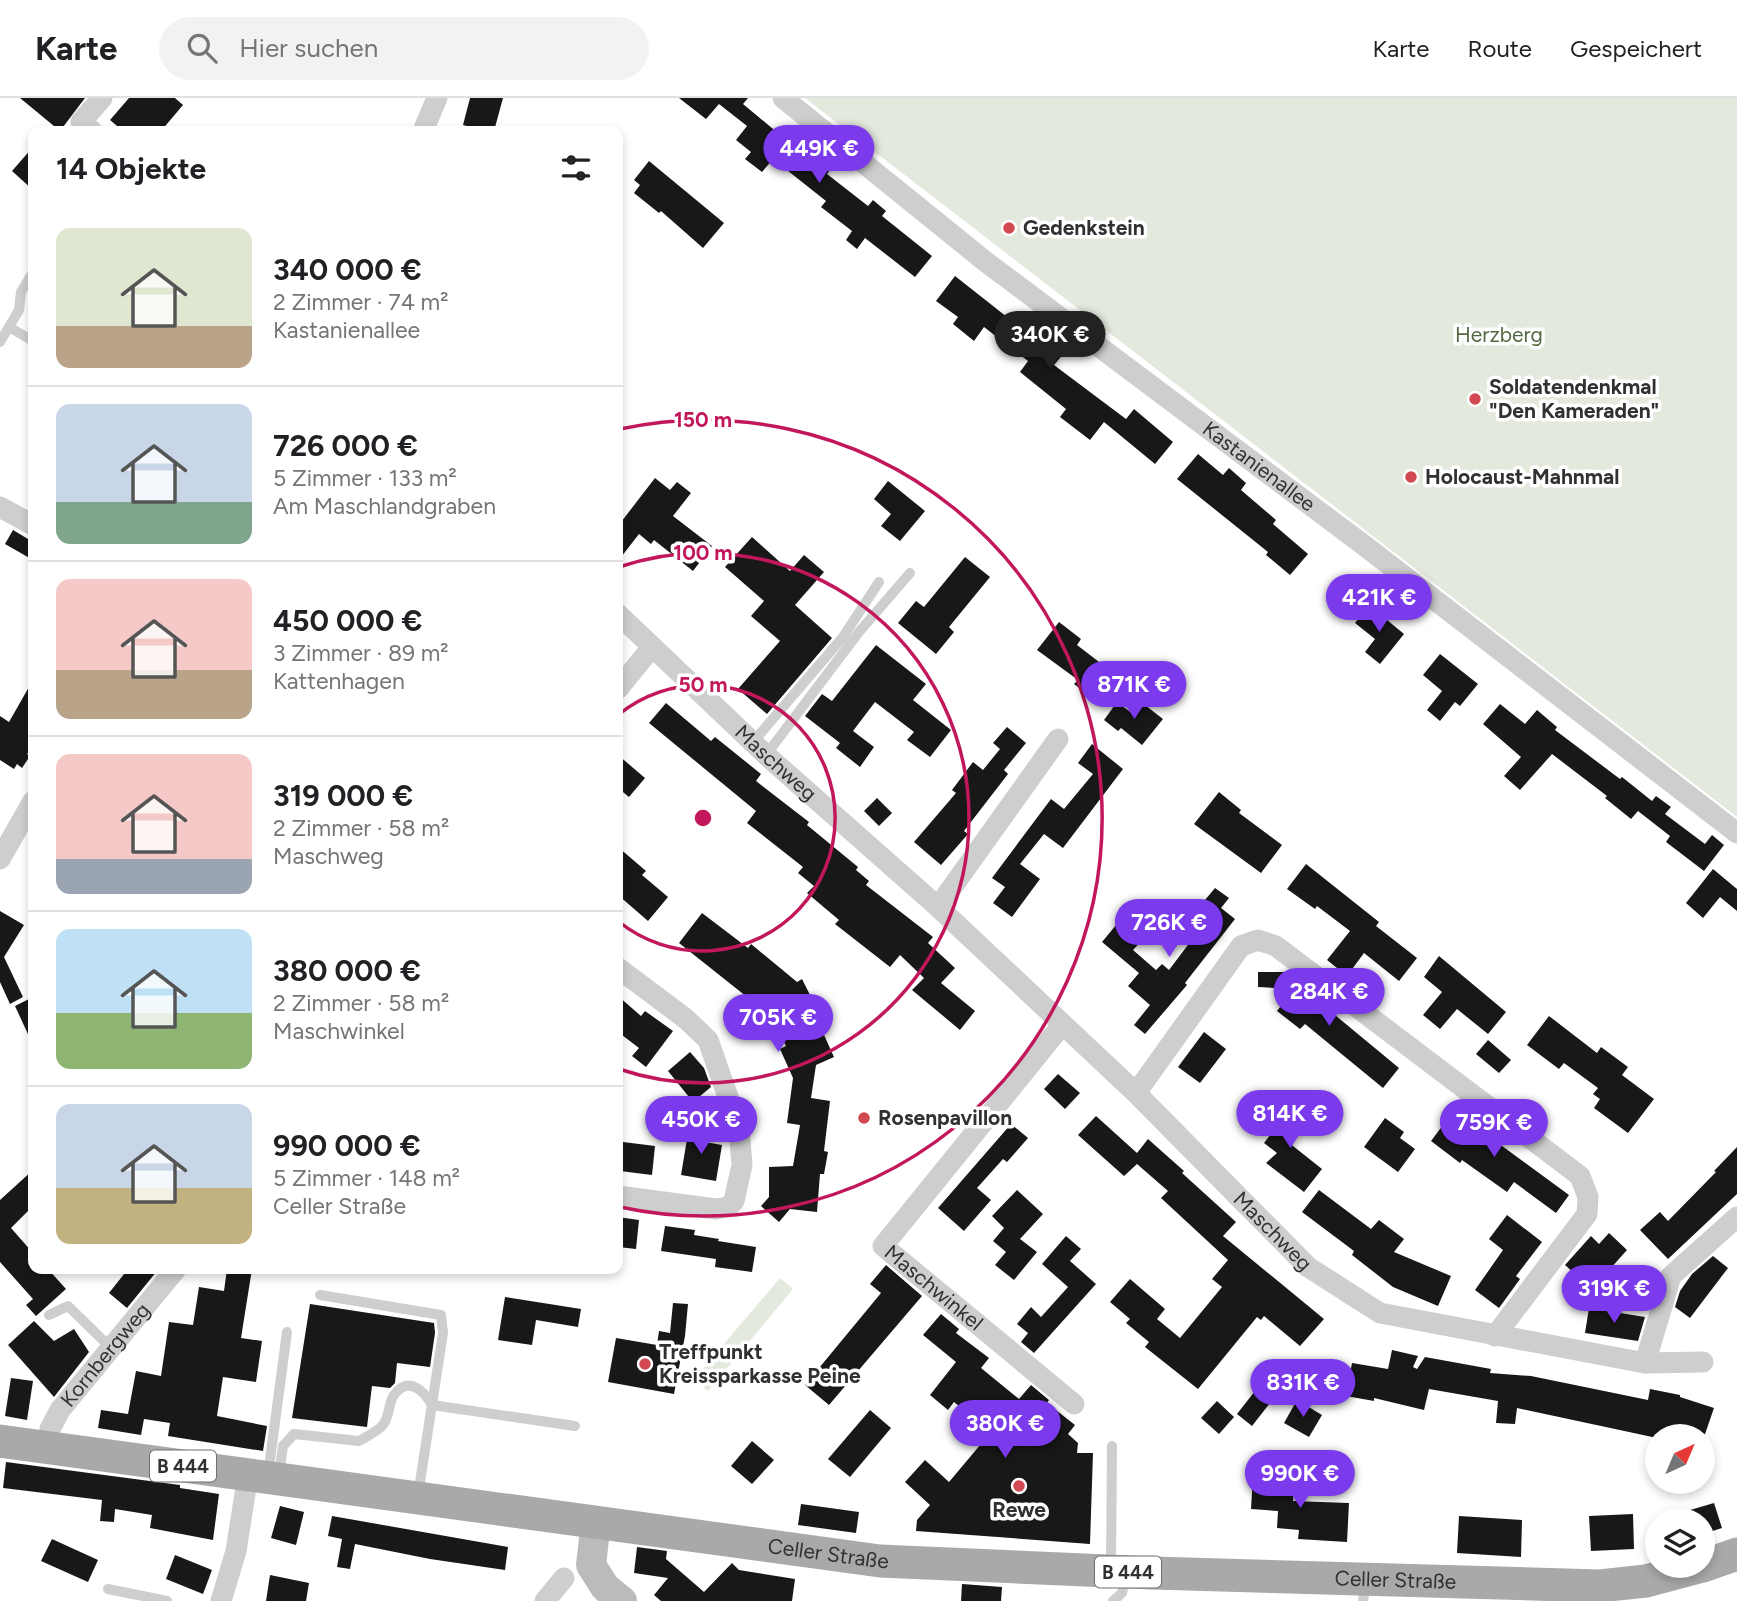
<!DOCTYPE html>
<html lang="de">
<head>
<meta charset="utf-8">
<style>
  body { margin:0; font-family:Figtree,sans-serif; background:#f2f2f2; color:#202124; height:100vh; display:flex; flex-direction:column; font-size:26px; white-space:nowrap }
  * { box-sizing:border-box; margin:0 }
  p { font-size:23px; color:#757577 }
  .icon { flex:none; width:38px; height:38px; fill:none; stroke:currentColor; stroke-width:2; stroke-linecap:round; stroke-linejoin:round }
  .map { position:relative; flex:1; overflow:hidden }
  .details { position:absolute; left:28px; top:28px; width:595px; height:1148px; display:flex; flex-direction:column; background:#fff; border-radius:14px; box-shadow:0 4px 10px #0003 }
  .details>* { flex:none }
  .needle { width:46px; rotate:44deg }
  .controls { position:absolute; left:1645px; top:1326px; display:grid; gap:14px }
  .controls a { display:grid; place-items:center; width:70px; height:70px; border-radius:50%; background:#fff; box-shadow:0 4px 10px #0003; font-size:35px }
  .price { position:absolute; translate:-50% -60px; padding:0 16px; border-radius:24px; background:#7c3aed; color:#fff; font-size:23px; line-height:46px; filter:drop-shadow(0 2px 4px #0008) }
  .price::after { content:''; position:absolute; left:50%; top:42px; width:21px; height:16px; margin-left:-10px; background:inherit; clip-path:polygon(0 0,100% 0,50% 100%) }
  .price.active { background:#222; color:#fff }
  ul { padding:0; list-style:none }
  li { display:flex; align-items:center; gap:21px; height:175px; padding:0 28px }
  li+li { border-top:2px solid #e0e0e0 }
  li span { display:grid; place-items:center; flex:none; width:196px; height:140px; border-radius:14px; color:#555 }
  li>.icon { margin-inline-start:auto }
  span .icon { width:84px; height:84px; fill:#fffc; stroke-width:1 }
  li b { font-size:30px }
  h2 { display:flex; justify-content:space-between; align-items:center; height:84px; padding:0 28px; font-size:30px }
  header { display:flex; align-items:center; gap:42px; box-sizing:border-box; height:98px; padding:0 35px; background:#fff; border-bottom:2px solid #e0e0e0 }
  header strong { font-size:33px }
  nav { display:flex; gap:38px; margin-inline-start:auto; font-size:24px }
  .search { width:490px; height:63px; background:#f2f2f2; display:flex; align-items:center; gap:18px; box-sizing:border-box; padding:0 24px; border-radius:38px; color:#757577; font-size:26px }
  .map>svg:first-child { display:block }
  .green { fill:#e4e9de }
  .building { fill:#181818 }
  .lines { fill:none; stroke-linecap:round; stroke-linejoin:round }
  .lane { stroke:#cecece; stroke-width:10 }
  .street { stroke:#cecece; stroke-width:21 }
  .secondary { stroke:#bbb; stroke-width:30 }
  .primary { stroke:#a9a9a9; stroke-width:33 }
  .ring { fill:none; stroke:#c2185b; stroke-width:3.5 }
  .poi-dot { fill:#d24951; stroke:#fff; stroke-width:2.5 }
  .labels { text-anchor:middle; stroke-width:7; stroke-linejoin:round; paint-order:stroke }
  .shield { fill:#fff; stroke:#6f6f6f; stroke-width:2 }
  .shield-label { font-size:19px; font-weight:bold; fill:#313131 }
  .poi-label { font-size:21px; font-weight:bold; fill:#313131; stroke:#fff; text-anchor:start }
  .park-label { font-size:21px; fill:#546843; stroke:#fff }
  .street-label { font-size:21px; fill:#313131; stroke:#fff }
  .centre { fill:#c2185b; stroke:#fff; stroke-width:3.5 }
  .ring-label { font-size:21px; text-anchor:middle; font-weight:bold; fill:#c2185b; stroke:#fff; stroke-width:7; stroke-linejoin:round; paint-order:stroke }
</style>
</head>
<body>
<header>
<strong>Karte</strong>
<div class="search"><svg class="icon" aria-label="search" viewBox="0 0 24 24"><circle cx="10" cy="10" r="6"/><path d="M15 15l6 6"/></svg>Hier suchen</div>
<nav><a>Karte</a><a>Route</a><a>Gespeichert</a></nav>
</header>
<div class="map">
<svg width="1737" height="1503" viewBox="0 0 1737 1503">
  <rect width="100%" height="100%" fill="#fff"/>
  <g class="green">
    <polygon points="805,0 1737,0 1737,719"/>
    <polygon points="780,1180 793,1191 708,1293 694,1281"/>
  </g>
  <g class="building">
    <polygon points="20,0 85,0 60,33"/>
    <polygon points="129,0 175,0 183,7 161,33 123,33 110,22"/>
    <polygon points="470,0 503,0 494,33 484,33 463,27"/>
    <polygon points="679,0 748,0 743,6 802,55 805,52 830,72 827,76 868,108 873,102 886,113 882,118 932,158 915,179 865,140 857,151 846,142 852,133 821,109 826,103 773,61 762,74 745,61 751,54 736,42 747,28 719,6 706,21"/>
    <polygon points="33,49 33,92 12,73"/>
    <polygon points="649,63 724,125 703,150 661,113 659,115 634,95 640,87 634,82"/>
    <polygon points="955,178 1007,219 1012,214 1064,255 1054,267 1126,321 1134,311 1173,344 1155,366 1104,324 1090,342 1060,319 1066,311 1020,274 1028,263 984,229 974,243 953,226 958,219 936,203"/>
    <polygon points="1198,356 1223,377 1229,370 1246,385 1241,392 1276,422 1273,426 1308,456 1290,477 1266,457 1268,454 1177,381"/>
    <polygon points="655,380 670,392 677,384 691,395 673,418 712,448 693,473 654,442 651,446 639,436 618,463 618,428"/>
    <polygon points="888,383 925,413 900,443 881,428 891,416 874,401"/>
    <polygon points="13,432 33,444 33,462 5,446"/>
    <polygon points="752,439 790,473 804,457 824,474 795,507 832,540 767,616 738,591 780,543 751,518 764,503 725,469"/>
    <polygon points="965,459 990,479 949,529 954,534 936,556 898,525 916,503 924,509"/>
    <polygon points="1369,507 1404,536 1380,566 1365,554 1375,541 1355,525"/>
    <polygon points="1059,524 1081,541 1077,547 1116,577 1096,603 1074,586 1078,582 1037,552"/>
    <polygon points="876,547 926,586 913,602 951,632 930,659 907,642 914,634 875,604 853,633 874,649 860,669 836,650 840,645 805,618 822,596 832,603"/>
    <polygon points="1440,556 1478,586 1460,608 1455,604 1440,623 1427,612 1442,593 1423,577"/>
    <polygon points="33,582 33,648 27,656 30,658 22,670 17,666 14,671 0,662 0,618 9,624"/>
    <polygon points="1117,604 1133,616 1141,604 1163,621 1142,647 1121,630 1118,633 1104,622"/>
    <polygon points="666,605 711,643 715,639 761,676 756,683 809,724 807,727 858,769 856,772 869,783 866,787 933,839 928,845 955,870 941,885 975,913 960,932 912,892 924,880 900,857 890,869 835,826 839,822 807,795 814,788 798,775 803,769 747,725 756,713 649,625"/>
    <polygon points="1500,606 1525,626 1537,612 1557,629 1555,632 1620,681 1622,679 1652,703 1656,698 1671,709 1665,716 1705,746 1712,737 1724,747 1704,773 1666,744 1670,738 1638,713 1631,721 1605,700 1607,698 1552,656 1520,692 1504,678 1521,659 1483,626"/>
    <polygon points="1007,629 1026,645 1004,672 1008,676 964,733 968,736 941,767 914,744 956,695 952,692 973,664 983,672 1000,651 993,645"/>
    <polygon points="1092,646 1123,671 1063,750 1044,736 1020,766 1040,781 1012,819 993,805 1005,789 992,780 1051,701 1064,711 1093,676 1078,665"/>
    <polygon points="618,657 645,680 629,699 618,690"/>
    <polygon points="1219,694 1241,712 1239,715 1282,747 1261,775 1194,726"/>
    <polygon points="877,700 892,715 879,728 864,713"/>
    <polygon points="618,749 646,773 642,777 668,799 648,823 618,797"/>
    <polygon points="1306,766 1379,824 1376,828 1417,860 1399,883 1364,855 1347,878 1327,862 1350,833 1317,808 1315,811 1287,791"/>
    <polygon points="1713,771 1737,791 1737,813 1720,799 1703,820 1686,805"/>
    <polygon points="1215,790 1229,800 1221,810 1235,821 1185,885 1187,887 1145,936 1134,927 1150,907 1128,888 1139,875 1102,844 1121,821 1144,840 1133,852 1156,872 1162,866 1169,872 1206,823 1195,814"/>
    <polygon points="0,813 24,827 4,859 23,899 10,906 0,884"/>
    <polygon points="702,815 748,850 751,846 797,884 802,881 819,915 815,917 834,959 816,967 811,1000 830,1003 824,1053 828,1054 824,1076 820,1076 817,1114 790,1111 779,1124 761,1108 769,1099 769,1069 793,1068 800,1027 787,1025 793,980 780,951 786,948 763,903 748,922 736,913 747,899 679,845"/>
    <polygon points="1439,858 1506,914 1488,936 1457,911 1440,931 1423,917 1442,894 1424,879"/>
    <polygon points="1258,874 1283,874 1399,970 1383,990 1305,926 1300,931 1277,913 1294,891 1258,889"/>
    <polygon points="618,898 641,918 645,913 673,933 646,969 632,958 639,950 618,934"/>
    <polygon points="33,899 33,947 15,908"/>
    <polygon points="1549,918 1597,955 1601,949 1628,969 1622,977 1654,1001 1628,1035 1594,1010 1600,1001 1593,996 1598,990 1564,965 1559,971 1527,947"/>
    <polygon points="1204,934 1226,951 1200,985 1178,969"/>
    <polygon points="1488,942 1511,962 1499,975 1476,956"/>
    <polygon points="690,954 704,970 711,989 693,1004 668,973"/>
    <polygon points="1058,976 1080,995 1065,1011 1044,991"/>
    <polygon points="1280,1004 1304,1023 1288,1044 1322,1071 1304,1094 1266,1065 1277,1055 1264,1045 1277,1028 1267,1021"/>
    <polygon points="1458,1007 1487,1028 1483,1034 1569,1097 1556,1115 1514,1084 1507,1094 1462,1062 1460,1065 1431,1043"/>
    <polygon points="1096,1018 1137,1055 1148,1041 1184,1073 1182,1075 1236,1124 1223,1138 1324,1221 1300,1248 1264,1218 1261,1222 1257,1219 1198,1291 1145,1249 1149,1244 1126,1225 1130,1221 1110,1204 1130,1181 1165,1211 1157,1221 1180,1240 1222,1189 1212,1181 1228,1162 1161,1100 1168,1093 1137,1066 1124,1078 1078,1037"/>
    <polygon points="1385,1020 1404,1034 1400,1040 1415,1051 1398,1074 1364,1049"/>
    <polygon points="1011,1026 1028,1040 1007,1064 1003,1061 977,1090 991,1102 964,1133 938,1110"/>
    <polygon points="689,1029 706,1032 705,1044 722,1047 716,1083 681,1077"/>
    <polygon points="623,1044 655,1048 652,1077 620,1073"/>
    <polygon points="1737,1049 1737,1096 1668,1161 1640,1132 1660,1114 1668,1123 1716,1074 1714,1073"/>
    <polygon points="33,1072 33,1108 11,1130 33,1155 33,1171 48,1171 66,1191 36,1218 26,1207 33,1201 0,1164 0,1102"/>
    <polygon points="1017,1092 1043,1116 1020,1141 1037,1154 1014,1182 995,1167 1006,1154 993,1143 1004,1130 992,1118"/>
    <polygon points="1319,1092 1371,1131 1379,1122 1404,1141 1394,1154 1451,1178 1438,1208 1393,1189 1352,1157 1354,1153 1302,1114"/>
    <polygon points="1507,1117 1542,1144 1516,1178 1520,1181 1499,1210 1475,1192 1503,1152 1489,1141"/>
    <polygon points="618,1119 639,1122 636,1151 618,1149"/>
    <polygon points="665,1128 695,1132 694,1137 719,1141 718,1143 756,1149 752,1174 715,1169 716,1161 661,1153"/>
    <polygon points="1609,1135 1627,1152 1592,1191 1565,1167 1591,1138 1599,1146"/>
    <polygon points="1066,1138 1081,1151 1070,1163 1096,1186 1034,1255 1021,1244 1028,1235 1017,1226 1031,1209 1041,1219 1068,1189 1042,1166"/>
    <polygon points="1713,1158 1728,1170 1690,1220 1675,1209 1680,1193 1692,1176"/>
    <polygon points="886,1167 922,1198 829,1307 805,1287 881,1195 870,1186"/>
    <polygon points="128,1171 154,1171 157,1173 127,1210 109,1195"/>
    <polygon points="227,1171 252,1171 241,1240 262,1243 256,1284 223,1279 217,1318 267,1328 263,1353 168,1338 170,1325 144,1321 141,1337 98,1330 101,1312 128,1316 136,1273 161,1278 169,1224 193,1227 199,1189 224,1193"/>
    <polygon points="505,1199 581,1211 578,1229 536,1222 532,1247 498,1242"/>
    <polygon points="673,1205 688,1206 685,1238 674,1296 608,1284 616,1240 657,1247 659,1233 670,1235"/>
    <polygon points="310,1206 434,1225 435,1235 430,1269 397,1265 395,1285 390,1290 372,1288 367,1329 292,1320"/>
    <polygon points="1589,1210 1645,1219 1638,1243 1585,1235"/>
    <polygon points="941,1216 959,1231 956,1235 989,1260 981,1270 1019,1301 1031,1287 1049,1302 1047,1305 1075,1327 1068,1336 1078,1345 1077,1355 1093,1355 1090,1446 916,1433 917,1422 930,1407 905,1384 925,1362 949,1384 991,1334 954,1304 948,1312 930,1297 956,1264 923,1237"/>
    <polygon points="34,1223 54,1243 74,1231 89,1254 54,1299 8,1247"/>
    <polygon points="1392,1252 1418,1258 1413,1269 1417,1271 1425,1259 1491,1271 1490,1275 1531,1278 1648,1302 1650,1291 1680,1297 1680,1299 1714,1310 1704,1339 1657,1340 1517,1310 1515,1326 1496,1325 1498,1303 1429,1291 1424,1312 1374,1300 1374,1303 1346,1298 1352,1265 1388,1271"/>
    <polygon points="11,1280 33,1283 27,1322 5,1318"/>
    <polygon points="1255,1293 1270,1305 1252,1328 1237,1316"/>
    <polygon points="1297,1302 1322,1317 1309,1339 1284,1325"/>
    <polygon points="1217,1303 1234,1319 1219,1336 1201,1320"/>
    <polygon points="870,1312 891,1330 850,1379 828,1361"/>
    <polygon points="752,1343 774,1362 752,1386 731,1368"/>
    <polygon points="6,1364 180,1387 180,1390 219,1396 213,1442 150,1430 152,1417 115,1411 114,1424 100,1423 102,1402 3,1390"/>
    <polygon points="1253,1377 1295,1379 1293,1403 1349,1405 1347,1444 1298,1441 1299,1432 1277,1430 1278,1413 1251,1411"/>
    <polygon points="1714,1405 1722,1430 1703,1436 1703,1423 1666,1423 1666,1419"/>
    <polygon points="801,1406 859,1414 856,1435 798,1427"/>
    <polygon points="280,1408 304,1414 296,1447 271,1440"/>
    <polygon points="1633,1416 1634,1451 1591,1453 1589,1418"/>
    <polygon points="332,1418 508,1449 505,1472 430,1461 355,1446 350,1471 337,1469 342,1441 328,1438"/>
    <polygon points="1459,1418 1522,1422 1521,1459 1457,1455"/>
    <polygon points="52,1441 98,1462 88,1484 41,1463"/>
    <polygon points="637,1449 667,1453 666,1461 704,1494 732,1465 739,1472 795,1481 792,1503 661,1503 654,1497 668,1480 634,1475"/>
    <polygon points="175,1457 212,1472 203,1496 166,1481"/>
    <polygon points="270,1477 309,1485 306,1503 266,1503"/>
    <polygon points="962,1486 1002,1489 1001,1503 961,1503"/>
  </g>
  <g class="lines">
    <g class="lane">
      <polyline points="9,229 33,243"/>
      <polyline points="0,244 19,212 21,194 33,174"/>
      <polyline points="753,644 843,539 879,484"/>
      <polyline points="766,657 859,534 910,475"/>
      <polyline points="320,1197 441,1217 443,1235 418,1397"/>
      <polyline points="49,1217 68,1208 111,1250"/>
      <polyline points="268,1377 287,1234"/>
      <path d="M279 1377 283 1348 294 1336 359 1343C366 1339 376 1334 382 1328 390 1320 388 1305 394 1297 408 1277 424 1293 432 1307L575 1328"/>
      <polyline points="1111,1470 1112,1348"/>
      <polyline points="108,1491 167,1503"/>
      <polyline points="1113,1503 1122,1495 1126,1477"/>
      <polyline points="1363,1503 1366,1483"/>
    </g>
    <g class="street">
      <path id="s1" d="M783 0 986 164 1365 448 1737 735"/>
      <polyline points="92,33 81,24 102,0"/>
      <polyline points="423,33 437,0"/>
      <polyline points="0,409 33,427"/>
      <path id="s2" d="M618 516 766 657 938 809 1136 995 1308 1169 1380 1215 1645 1265 1703 1264"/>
      <polyline points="618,591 652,549"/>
      <polyline points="0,761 33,703"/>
      <polyline points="938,809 1058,641"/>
      <polyline points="618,870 686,921 708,942 739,1030 742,1067 734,1103 728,1109 716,1111 618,1098"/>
      <path id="s3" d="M1062 927 883 1148 1074 1306"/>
      <polyline points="1136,995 1241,848 1258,842 1276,848 1580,1078 1588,1099 1587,1116 1495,1238"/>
      <polyline points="1645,1265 1671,1178 1737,1119"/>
      <path id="s4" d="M47 1350 50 1331 60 1312 176 1171"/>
      <polyline points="221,1503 236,1453 248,1377"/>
      <polyline points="545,1503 564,1480"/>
    </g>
    <polyline class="secondary" points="596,1424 591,1467 605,1489 622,1503"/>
    <g class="primary">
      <path id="s5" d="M0 1343 880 1463 1153 1475 1600 1488 1646 1483 1702 1468"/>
      <polyline points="1703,1468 1737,1456"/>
    </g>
  </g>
  <g class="ring">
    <path d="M618 617A133 133 0 1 1 618 823"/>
    <path d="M619 469A265 265 0 1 1 619 971"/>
    <path d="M620 331A398 398 0 1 1 620 1109"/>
  </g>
  <g class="poi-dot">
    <circle cx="1009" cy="130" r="7"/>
    <circle cx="1475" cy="301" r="7"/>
    <circle cx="1411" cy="379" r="7"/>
    <circle cx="864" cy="1020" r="7"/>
    <circle cx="645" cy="1266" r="7"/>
    <circle cx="1019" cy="1388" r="7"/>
  </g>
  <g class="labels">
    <g class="shield">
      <rect x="150" y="1352.5" width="66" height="31" rx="5"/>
      <rect x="1095" y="1458.5" width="66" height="31" rx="5"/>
    </g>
    <g class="shield-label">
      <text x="183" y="1375">B 444</text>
      <text x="1128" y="1481">B 444</text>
    </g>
    <g class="poi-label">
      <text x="1023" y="137">Gedenkstein</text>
      <text x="1489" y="296">Soldatendenkmal<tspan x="1489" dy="24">"Den Kameraden"</tspan></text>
      <text x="1425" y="386">Holocaust-Mahnmal</text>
      <text x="878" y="1027">Rosenpavillon</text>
      <text x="659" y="1261">Treffpunkt<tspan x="659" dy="24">Kreissparkasse Peine</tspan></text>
      <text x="1019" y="1419" text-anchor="middle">Rewe</text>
    </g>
    <g class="park-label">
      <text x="1499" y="244">Herzberg</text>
    </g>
    <g class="street-label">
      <text dy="7" stroke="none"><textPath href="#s1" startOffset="602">Kastanienallee</textPath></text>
      <text dy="7" stroke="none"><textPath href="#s2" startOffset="217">Maschweg</textPath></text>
      <text dy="7" stroke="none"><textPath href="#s2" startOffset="900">Maschweg</textPath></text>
      <text dy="7" stroke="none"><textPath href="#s3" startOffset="350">Maschwinkel</textPath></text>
      <text dy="7" stroke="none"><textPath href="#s4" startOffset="112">Kornbergweg</textPath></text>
      <text dy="7" stroke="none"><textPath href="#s5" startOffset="836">Celler Straße</textPath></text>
      <text dy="7" stroke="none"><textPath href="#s5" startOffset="1404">Celler Straße</textPath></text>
    </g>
  </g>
  <circle cx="703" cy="720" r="10" class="centre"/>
  <g class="ring-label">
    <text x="703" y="329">150 m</text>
    <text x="703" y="462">100 m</text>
    <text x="703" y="594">50 m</text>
  </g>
</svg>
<div class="controls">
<a><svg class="needle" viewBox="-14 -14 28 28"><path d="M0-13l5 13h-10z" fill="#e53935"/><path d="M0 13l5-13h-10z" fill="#757577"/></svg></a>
<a><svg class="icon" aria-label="layers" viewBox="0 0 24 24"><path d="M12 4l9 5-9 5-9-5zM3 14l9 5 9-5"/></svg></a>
</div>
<b class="price" style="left:819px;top:87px">449K €</b>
<b class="price active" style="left:1050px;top:273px">340K €</b>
<b class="price" style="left:1379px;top:536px">421K €</b>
<b class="price" style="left:1134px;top:623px">871K €</b>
<b class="price" style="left:1169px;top:861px">726K €</b>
<b class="price" style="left:1329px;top:930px">284K €</b>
<b class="price" style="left:778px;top:956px">705K €</b>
<b class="price" style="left:1290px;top:1052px">814K €</b>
<b class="price" style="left:701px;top:1058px">450K €</b>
<b class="price" style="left:1494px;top:1061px">759K €</b>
<b class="price" style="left:1614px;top:1227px">319K €</b>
<b class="price" style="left:1303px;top:1321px">831K €</b>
<b class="price" style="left:1005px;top:1362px">380K €</b>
<b class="price" style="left:1300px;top:1412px">990K €</b>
<section class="details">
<h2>14 Objekte<svg class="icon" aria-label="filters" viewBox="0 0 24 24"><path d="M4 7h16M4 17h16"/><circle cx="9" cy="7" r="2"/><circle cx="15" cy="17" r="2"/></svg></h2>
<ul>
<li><span style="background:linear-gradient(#dfe7d0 70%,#b9a48a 0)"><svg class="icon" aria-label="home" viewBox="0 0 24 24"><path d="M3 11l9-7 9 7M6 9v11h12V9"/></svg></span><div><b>340 000 €</b><p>2 Zimmer · 74 m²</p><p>Kastanienallee</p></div></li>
<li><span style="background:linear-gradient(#c9d6e8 70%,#7fa58c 0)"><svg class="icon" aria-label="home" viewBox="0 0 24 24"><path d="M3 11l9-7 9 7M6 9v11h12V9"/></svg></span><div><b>726 000 €</b><p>5 Zimmer · 133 m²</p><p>Am Maschlandgraben</p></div></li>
<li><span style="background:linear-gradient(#f6c9c9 65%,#b9a48a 0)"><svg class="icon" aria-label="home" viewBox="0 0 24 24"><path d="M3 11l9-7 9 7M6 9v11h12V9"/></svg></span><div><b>450 000 €</b><p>3 Zimmer · 89 m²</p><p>Kattenhagen</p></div></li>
<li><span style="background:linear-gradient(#f6c9c9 75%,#9aa5b1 0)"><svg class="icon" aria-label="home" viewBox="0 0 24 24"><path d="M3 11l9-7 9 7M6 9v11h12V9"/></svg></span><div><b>319 000 €</b><p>2 Zimmer · 58 m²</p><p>Maschweg</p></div></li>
<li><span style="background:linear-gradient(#bfe0f5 60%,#8fb573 0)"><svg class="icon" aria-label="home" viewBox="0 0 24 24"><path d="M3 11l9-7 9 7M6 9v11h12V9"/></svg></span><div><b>380 000 €</b><p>2 Zimmer · 58 m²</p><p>Maschwinkel</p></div></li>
<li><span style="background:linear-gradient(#c9d6e8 60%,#c2b280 0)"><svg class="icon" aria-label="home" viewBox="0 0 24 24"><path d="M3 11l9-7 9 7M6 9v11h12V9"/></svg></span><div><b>990 000 €</b><p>5 Zimmer · 148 m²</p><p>Celler Straße</p></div></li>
</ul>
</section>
</div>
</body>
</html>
